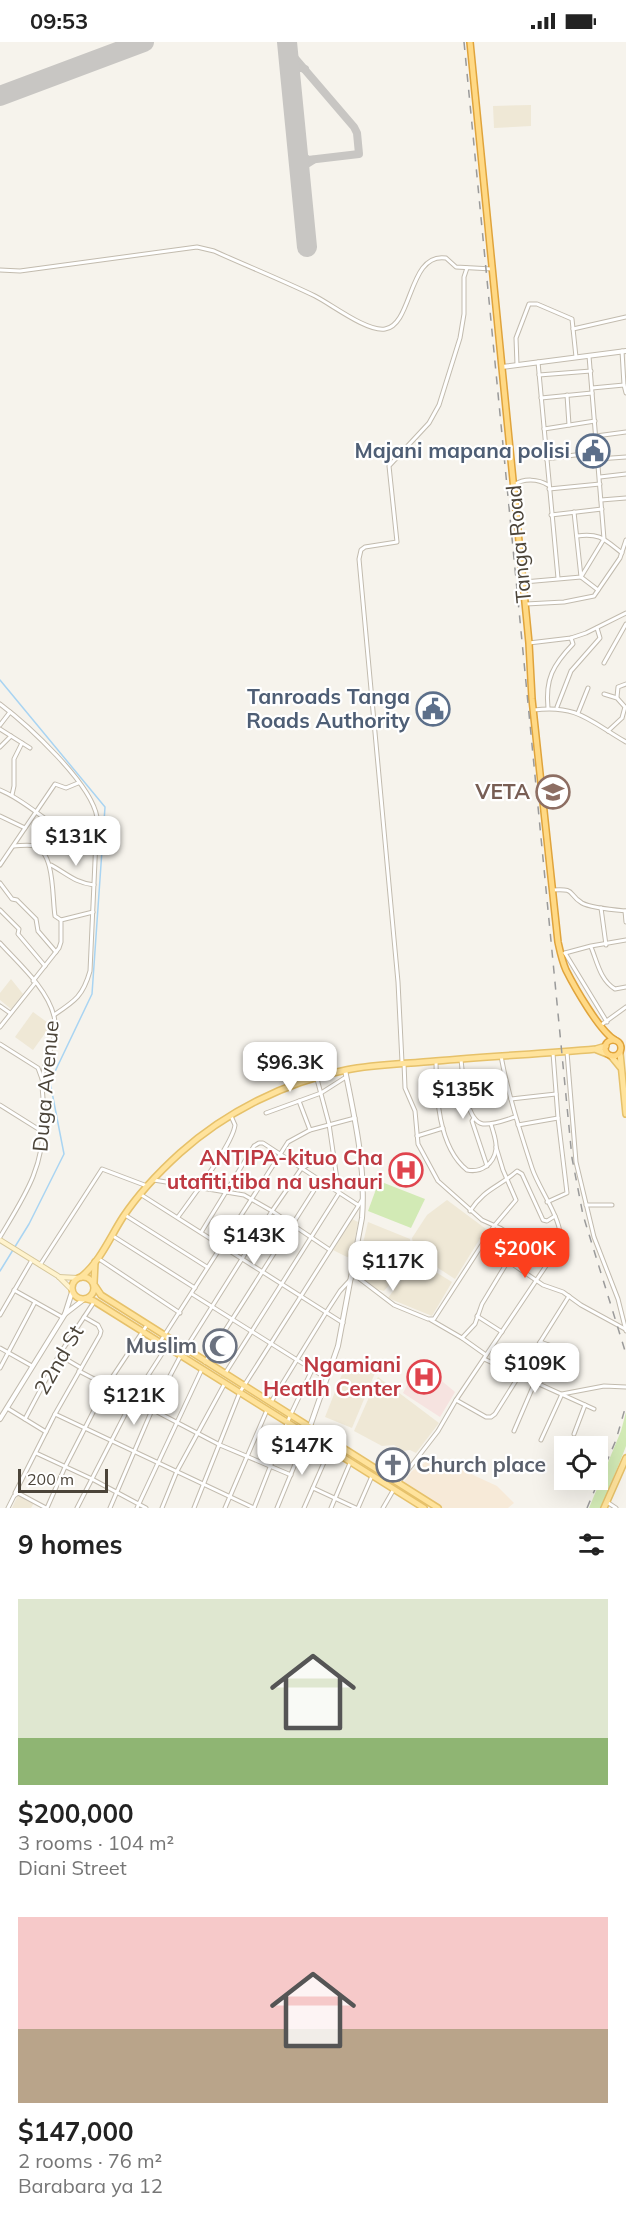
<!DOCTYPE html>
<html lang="en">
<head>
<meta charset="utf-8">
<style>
  body { margin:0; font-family:Mulish,sans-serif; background:#f2f2f2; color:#222; height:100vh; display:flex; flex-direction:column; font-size:22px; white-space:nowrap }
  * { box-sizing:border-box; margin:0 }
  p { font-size:20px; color:#767676 }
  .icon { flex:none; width:33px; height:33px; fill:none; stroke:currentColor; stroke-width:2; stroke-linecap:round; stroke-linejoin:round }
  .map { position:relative; height:1466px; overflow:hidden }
  .drawer { display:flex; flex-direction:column; background:#fff; flex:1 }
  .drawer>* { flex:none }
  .buttons { position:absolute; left:554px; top:1394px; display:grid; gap:12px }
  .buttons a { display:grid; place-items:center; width:54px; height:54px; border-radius:0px; background:#fff; box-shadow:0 6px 24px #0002; font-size:30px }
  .scale { position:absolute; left:18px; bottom:15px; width:90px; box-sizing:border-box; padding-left:6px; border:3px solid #4b4439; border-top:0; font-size:16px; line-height:21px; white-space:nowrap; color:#4b4439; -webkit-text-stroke:4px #fff; paint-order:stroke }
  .price { position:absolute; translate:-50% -51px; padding:0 14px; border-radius:12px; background:#fff; color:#222; font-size:20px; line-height:39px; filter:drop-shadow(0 2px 3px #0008) }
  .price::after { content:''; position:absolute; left:50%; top:36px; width:18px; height:14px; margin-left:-9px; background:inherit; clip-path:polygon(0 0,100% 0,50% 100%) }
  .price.on { background:#fc3f1d; color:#fff }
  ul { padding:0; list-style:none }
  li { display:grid; align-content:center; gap:12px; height:318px; padding:0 18px }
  li span { display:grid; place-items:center; height:186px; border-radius:0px; color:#555 }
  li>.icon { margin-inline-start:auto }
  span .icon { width:108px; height:108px; fill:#fffc; stroke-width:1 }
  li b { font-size:26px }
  h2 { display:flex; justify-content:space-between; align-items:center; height:72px; padding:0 18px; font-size:26px }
  .status { display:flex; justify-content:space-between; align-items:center; height:42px; padding:0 30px; background:#fff; direction:ltr }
  .status svg { height:16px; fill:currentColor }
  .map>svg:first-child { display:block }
  .commercial { fill:#f7ead8 }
  .education { fill:#efe8d6 }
  .medical { fill:#f6e3e0 }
  .green { fill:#d2eab5 }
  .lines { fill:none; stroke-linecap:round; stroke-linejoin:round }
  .stream { stroke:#a9d4f2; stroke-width:1.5 }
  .taxiway { stroke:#c8c6c3; stroke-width:8 }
  .runway { stroke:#c8c6c3; stroke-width:20 }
  .minor-casing { stroke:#c2bbae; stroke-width:5 }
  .tertiary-casing { stroke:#c2bbae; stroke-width:6 }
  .secondary-casing { stroke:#d6c79b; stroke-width:6 }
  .primary-casing { stroke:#e6c16a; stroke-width:8 }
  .trunk-casing { stroke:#e0a43c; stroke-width:8 }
  .minor { stroke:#fff; stroke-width:3 }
  .tertiary { stroke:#fff; stroke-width:4 }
  .secondary { stroke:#fff3cd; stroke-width:4 }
  .primary { stroke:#ffe39c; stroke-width:5 }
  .trunk { stroke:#ffd985; stroke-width:5 }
  .rail { stroke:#9a9a9a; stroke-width:1.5; stroke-dasharray:8 8; stroke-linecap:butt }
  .labels { text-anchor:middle; stroke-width:4.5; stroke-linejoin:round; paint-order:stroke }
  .service-label { font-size:21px; font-weight:bold; fill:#4e5e75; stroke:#fff; text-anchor:end }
  .street-label { font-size:21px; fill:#4b4439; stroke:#fff }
  .education-label { font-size:21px; font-weight:bold; fill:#785e54; stroke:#fff; text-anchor:end }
  .health-label { font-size:21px; font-weight:bold; fill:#be3a42; stroke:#fff; text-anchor:end }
  .worship-label { font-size:21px; font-weight:bold; fill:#5b616d; stroke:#fff; text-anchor:end }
</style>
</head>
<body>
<div class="status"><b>09:53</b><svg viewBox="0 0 49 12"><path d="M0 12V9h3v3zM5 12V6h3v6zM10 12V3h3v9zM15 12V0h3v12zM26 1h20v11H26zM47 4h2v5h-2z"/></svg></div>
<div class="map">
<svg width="626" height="1466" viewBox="0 0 626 1466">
  <rect width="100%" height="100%" fill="#f6f3ec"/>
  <polygon class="commercial" points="434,1415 497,1444 514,1461 508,1466 442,1466 403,1441 412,1429"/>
  <g class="education">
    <polygon points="531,63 531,84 494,86 493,64"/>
    <polygon points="11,937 23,952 11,967 0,958 0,951"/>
    <polygon points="33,970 51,983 33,1008 15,995"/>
    <polygon points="447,1158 486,1187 455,1237 415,1211 412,1196 427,1173"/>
    <polygon points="352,1177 358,1180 352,1214 347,1215 333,1208"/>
    <polygon points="368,1180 410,1197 411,1217 384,1249 376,1247 356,1231"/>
    <polygon points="416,1218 452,1240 432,1274 388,1256"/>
    <polygon points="346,1322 375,1331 352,1386 325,1375"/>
    <polygon points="378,1335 439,1381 416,1411 410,1408 404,1409 394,1403 382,1404 354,1389"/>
    <polygon points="18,1453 34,1461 31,1466 12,1466"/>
  </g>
  <polygon class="medical" points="419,1320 455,1350 440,1375 403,1351"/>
  <g class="green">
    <polygon points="379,1139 425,1157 411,1186 368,1169"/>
    <polygon points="626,1370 626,1404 623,1412 601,1466 589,1466 621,1389"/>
  </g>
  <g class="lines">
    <polyline class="stream" points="0,638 105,765 92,952 50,1040 64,1112 29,1182 0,1229"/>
    <g class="taxiway">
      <polyline points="288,8 354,85 357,91 359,112 308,118 300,112 298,105"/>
      <path d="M291 35C293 28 297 24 305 27"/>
      <polyline points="300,132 305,123 313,118"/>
    </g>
    <g class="runway">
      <polyline points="287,0 307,205"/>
      <polyline points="0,54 144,0"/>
    </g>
    <defs>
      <g id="minor">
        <path d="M0 228 20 229 197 205 214 209C247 224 282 238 315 254 331 262 367 290 385 287 413 283 408 210 446 216L456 225 492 227"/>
        <polyline points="573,287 626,275"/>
        <polyline points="622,309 624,343"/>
        <polyline points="538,320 558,536"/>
        <polyline points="517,323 516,296 529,262 537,262 572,277 576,315"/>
        <polyline points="539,333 591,329"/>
        <polyline points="592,346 624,343 626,351"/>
        <polyline points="567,353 569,383"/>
        <polyline points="541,356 592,351"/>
        <polyline points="544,387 595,379"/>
        <polyline points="596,394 626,390"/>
        <polyline points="546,417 597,410"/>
        <polyline points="598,417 626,415"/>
        <polyline points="600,435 626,432"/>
        <path d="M514 443C524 436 538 437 548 443"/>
        <polyline points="549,447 600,442"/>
        <polyline points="601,458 626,456"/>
        <polyline points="574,470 581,535 598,548"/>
        <polyline points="551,473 602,467"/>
        <path d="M577 494C600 491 604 497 622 511"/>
        <polyline points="524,540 581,535 604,497 589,314"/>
        <polyline points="526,562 564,560 594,554 620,516 626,498"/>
        <polyline points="529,601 571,596 586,591 626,571"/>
        <polyline points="604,621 626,582"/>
        <polyline points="604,652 617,656 625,665 622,676 608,689"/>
        <polyline points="617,655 618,645 626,642"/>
        <path d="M0 662C28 683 91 741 97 775L90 929C83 954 75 959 54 973"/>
        <polyline points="557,665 571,629 600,596 597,586"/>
        <path d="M548 666C545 637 553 623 573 602L571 596"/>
        <path d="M534 668C577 662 591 680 626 700"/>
        <polyline points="578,671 588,646"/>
        <polyline points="0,683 10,670"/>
        <polyline points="0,687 30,706"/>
        <polyline points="0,705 11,694"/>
        <path d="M0 748C27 759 47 782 73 794 81 797 89 798 97 799"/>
        <polyline points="12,753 14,744 14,717 22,701"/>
        <polyline points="0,774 25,786"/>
        <path d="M14 804C20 804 28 802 34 804 55 809 52 856 55 874L61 878"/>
        <polyline points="0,823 55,742 66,746 78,741"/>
        <path d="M51 823C69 833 74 840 94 843"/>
        <polyline points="0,841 12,857 17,858 36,877 38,889 56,910"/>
        <path d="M552 848C577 846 567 852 582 861 591 866 615 868 626 869"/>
        <polyline points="601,866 606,903"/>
        <polyline points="0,868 19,887 18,892 45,924"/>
        <polyline points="625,869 626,880"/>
        <path d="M0 901C19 922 47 946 54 974 59 994 47 1013 43 1031 40 1046 45 1062 44 1077 43 1128 25 1153 0 1195"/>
        <path d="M591 905C597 919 600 938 615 947L626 945"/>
        <polyline points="565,911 607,980"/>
        <polyline points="565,911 591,904 626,898"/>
        <polyline points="33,939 59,906 61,900 61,878 93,870"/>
        <polyline points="0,964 10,971"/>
        <polyline points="601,983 626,965"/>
        <polyline points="0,985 35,941"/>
        <polyline points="0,1002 38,1026 42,1037"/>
        <polyline points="567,1010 576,1120 594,1195 618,1257 626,1289"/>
        <path d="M461 1018C463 1033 465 1079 483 1082 494 1083 505 1078 515 1075"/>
        <path d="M436 1019C436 1052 438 1105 467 1128 481 1131 494 1122 496 1107 497 1099 493 1090 491 1082"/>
        <polyline points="402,1020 398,940 359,517 361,508 365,505 397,500 389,424 429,381 439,363 460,296 464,272 464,235 467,226"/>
        <polyline points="404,1021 405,1046 415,1069 418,1102 438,1139 482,1178 500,1186 551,1217"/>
        <polyline points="511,1057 556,1052"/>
        <polyline points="299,1059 310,1088"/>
        <polyline points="0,1063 43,1090"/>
        <polyline points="266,1071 321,1051 346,1035"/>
        <polyline points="474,1076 472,1079 487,1124"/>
        <polyline points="518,1083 558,1076"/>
        <polyline points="417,1094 443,1086"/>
        <polyline points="154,1138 244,1153 272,1169 330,1208"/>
        <polyline points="140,1152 343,1281"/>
        <polyline points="547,1160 567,1151 558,1076 553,1011"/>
        <polyline points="586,1163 612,1163"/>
        <path d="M470 1169C484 1147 499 1145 517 1129L522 1132 543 1178 547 1179 555 1174"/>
        <polyline points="125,1173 207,1225"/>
        <path d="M178 1175C191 1157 233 1102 235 1083L231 1074"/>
        <polyline points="202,1189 254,1104 259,1101 263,1101 358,1163"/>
        <polyline points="113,1194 195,1246"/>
        <polyline points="483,1202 543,1243 563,1250 581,1263 625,1287"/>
        <polyline points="99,1217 180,1271"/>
        <polyline points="40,1223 102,1127 147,1144"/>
        <polyline points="352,1231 394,1263 428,1277 434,1277 494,1184 516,1158 503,1128 496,1105"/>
        <polyline points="14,1248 62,1275"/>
        <polyline points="192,1252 326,1336"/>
        <polyline points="0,1273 32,1218"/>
        <polyline points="477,1274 502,1290"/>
        <polyline points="431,1278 462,1296 486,1313"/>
        <polyline points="462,1296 475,1282 482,1262 508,1219"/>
        <polyline points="160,1300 288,1100 310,1088 355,1076"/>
        <polyline points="540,1300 564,1308"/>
        <polyline points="0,1306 32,1324"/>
        <polyline points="186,1306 272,1169 301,1127 314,1119 333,1112"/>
        <polyline points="59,1313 81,1326"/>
        <polyline points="484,1317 594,1367"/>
        <polyline points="205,1320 320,1139"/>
        <polyline points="0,1326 35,1260"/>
        <polyline points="79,1329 220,1403 291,1433"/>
        <polyline points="226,1330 339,1151 329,1082 317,1037"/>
        <polyline points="456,1358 486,1375 491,1375 495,1372 569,1254"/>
        <polyline points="271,1360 327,1269 340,1249 351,1237"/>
        <polyline points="7,1366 46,1390"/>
        <polyline points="55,1372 254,1466"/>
        <polyline points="25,1377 59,1313 94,1260"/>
        <polyline points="514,1389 535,1340"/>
        <polyline points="574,1392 585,1363"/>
        <polyline points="541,1398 562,1352 604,1344 626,1345"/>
        <polyline points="36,1411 92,1437 146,1466"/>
        <path d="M398 1441 438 1389 456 1358 560 1203C565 1180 539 1148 532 1126 520 1089 508 1052 501 1014"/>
        <polyline points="313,1446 356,1466"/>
        <polyline points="15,1451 55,1372 100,1293 101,1289 98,1283 84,1275"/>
        <polyline points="607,1460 616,1466"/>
        <polyline points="8,1466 14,1454 18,1451 46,1466"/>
        <polyline points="47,1466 65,1425 107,1343 147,1283"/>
        <polyline points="77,1466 133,1357 167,1304"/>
        <polyline points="110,1466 152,1368 181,1313"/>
        <polyline points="137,1466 202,1327"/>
        <polyline points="162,1466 177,1429 225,1341"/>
        <polyline points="194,1466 240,1350 362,1158"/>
        <polyline points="225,1466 267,1368"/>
        <polyline points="254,1466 290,1374 312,1328"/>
        <polyline points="277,1466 307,1393"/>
        <polyline points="304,1466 333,1400"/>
        <polyline points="331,1466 350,1421"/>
        <polyline points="358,1466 372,1434"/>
        <polyline points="383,1466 394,1447"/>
      </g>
      <g id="tertiary">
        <polyline points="502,325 626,309"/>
        <polyline points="65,1272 83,1258"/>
        <polyline points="0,1377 65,1272 72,1250"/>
        <path d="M307 1393 338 1304 362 1176C366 1126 355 1077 345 1028"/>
      </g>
      <g id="secondary">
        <polyline points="0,1198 58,1234 72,1248"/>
        <polyline points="59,1235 78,1236"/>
      </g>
      <g id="primary">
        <polyline points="597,1008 607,1012"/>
        <polyline points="620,1011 626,1072"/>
        <polyline points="611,1014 620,1025"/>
        <circle cx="83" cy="1246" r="11"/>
        <path d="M81 1235C100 1220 110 1195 123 1175 139 1151 159 1130 180 1111 226 1070 285 1040 346 1028 376 1022 406 1022 436 1019 489 1014 543 1012 596 1007L606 1004"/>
        <polyline points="94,1241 95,1220"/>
        <polyline points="95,1244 101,1253 438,1466"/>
        <polyline points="87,1257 94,1259 424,1466"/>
        <polyline points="604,1466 626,1416"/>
      </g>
      <g id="trunk">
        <path d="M470 0 529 601 532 657 558 900C560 909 562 919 566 928 574 944 600 990 615 998"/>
        <circle cx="613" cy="1006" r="8"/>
      </g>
    </defs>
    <use href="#minor" class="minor-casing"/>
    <use href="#tertiary" class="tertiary-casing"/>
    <use href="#secondary" class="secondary-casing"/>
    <use href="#primary" class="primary-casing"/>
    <use href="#trunk" class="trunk-casing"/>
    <use href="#minor" class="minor"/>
    <use href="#tertiary" class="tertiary"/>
    <use href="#secondary" class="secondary"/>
    <use href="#primary" class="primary"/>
    <use href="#trunk" class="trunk"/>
    <g class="rail">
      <polyline points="464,0 572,1116 583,1173 626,1312"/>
      <polyline points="587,1466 616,1398 626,1363"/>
    </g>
  </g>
  <defs>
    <symbol id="civic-ring" viewBox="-11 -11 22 22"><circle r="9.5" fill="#fff" stroke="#5c6f8a" stroke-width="1.5"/><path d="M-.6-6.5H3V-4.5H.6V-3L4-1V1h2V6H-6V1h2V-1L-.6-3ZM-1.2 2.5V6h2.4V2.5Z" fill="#5c6f8a"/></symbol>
    <symbol id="university-ring" viewBox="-11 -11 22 22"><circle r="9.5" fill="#fff" stroke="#8d6e63" stroke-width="1.5"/><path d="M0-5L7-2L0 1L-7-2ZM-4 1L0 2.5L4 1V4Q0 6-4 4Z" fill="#8d6e63"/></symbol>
    <symbol id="hospital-ring" viewBox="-11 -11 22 22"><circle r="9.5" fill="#fff" stroke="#e0444e" stroke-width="1.5"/><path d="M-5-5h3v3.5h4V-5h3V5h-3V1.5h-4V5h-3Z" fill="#e0444e"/></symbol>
    <symbol id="mosque-ring" viewBox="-11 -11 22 22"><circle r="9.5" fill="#fff" stroke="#6b7280" stroke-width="1.5"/><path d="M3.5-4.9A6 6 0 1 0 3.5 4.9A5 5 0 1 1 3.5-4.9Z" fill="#6b7280"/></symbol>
    <symbol id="church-ring" viewBox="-11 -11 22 22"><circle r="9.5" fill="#fff" stroke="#6b7280" stroke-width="1.5"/><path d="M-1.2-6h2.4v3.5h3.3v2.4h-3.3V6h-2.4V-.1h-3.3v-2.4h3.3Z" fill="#6b7280"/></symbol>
  </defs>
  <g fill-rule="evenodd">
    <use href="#civic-ring" x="574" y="390" width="38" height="38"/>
    <use href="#civic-ring" x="414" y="648" width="38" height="38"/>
    <use href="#university-ring" x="534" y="731" width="38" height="38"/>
    <use href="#hospital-ring" x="387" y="1109" width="38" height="38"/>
    <use href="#mosque-ring" x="201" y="1285" width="38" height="38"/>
    <use href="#hospital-ring" x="405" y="1316" width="38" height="38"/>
    <use href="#church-ring" x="374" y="1404" width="38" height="38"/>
  </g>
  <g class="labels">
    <g class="service-label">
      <text x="570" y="416">Majani mapana polisi</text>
      <text x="410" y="662">Tanroads Tanga<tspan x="410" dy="24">Roads Authority</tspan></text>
    </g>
    <g class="street-label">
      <text transform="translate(519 502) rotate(-95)" y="7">Tanga Road</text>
      <text transform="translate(46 1044) rotate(-85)" y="7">Duga Avenue</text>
      <text transform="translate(59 1318) rotate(-60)" y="7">22nd St</text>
    </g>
    <g class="education-label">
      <text x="530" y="757">VETA</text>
    </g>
    <g class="health-label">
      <text x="383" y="1123">ANTIPA-kituo Cha<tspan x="383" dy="24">utafiti,tiba na ushauri</tspan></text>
      <text x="401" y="1330">Ngamiani<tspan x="401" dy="24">Heatlh Center</tspan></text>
    </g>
    <g class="worship-label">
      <text x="197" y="1311">Muslim</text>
      <text x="416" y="1430" text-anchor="start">Church place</text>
    </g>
  </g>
</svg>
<div class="buttons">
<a><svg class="icon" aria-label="locate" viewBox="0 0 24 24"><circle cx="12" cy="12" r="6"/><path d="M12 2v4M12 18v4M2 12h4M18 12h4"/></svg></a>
</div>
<div class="scale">200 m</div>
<b class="price" style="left:76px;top:825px">$131K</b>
<b class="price" style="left:290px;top:1051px">$96.3K</b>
<b class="price" style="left:463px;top:1078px">$135K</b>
<b class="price" style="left:254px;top:1224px">$143K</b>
<b class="price on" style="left:525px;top:1237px">$200K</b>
<b class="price" style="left:393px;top:1250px">$117K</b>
<b class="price" style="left:535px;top:1352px">$109K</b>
<b class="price" style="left:134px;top:1384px">$121K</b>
<b class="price" style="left:302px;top:1434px">$147K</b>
</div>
<section class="drawer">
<h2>9 homes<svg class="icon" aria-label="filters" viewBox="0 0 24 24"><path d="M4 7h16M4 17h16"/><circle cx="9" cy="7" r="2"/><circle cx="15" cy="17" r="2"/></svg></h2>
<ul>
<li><span style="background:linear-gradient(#dfe7d0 75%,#8fb573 0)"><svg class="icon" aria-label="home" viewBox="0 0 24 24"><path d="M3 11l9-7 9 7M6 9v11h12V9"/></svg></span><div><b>$200,000</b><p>3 rooms · 104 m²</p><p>Diani Street</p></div></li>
<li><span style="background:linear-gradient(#f6c9c9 60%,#b9a48a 0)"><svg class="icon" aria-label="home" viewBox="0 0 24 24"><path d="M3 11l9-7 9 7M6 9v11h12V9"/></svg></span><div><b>$147,000</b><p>2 rooms · 76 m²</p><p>Barabara ya 12</p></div></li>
</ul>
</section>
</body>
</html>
